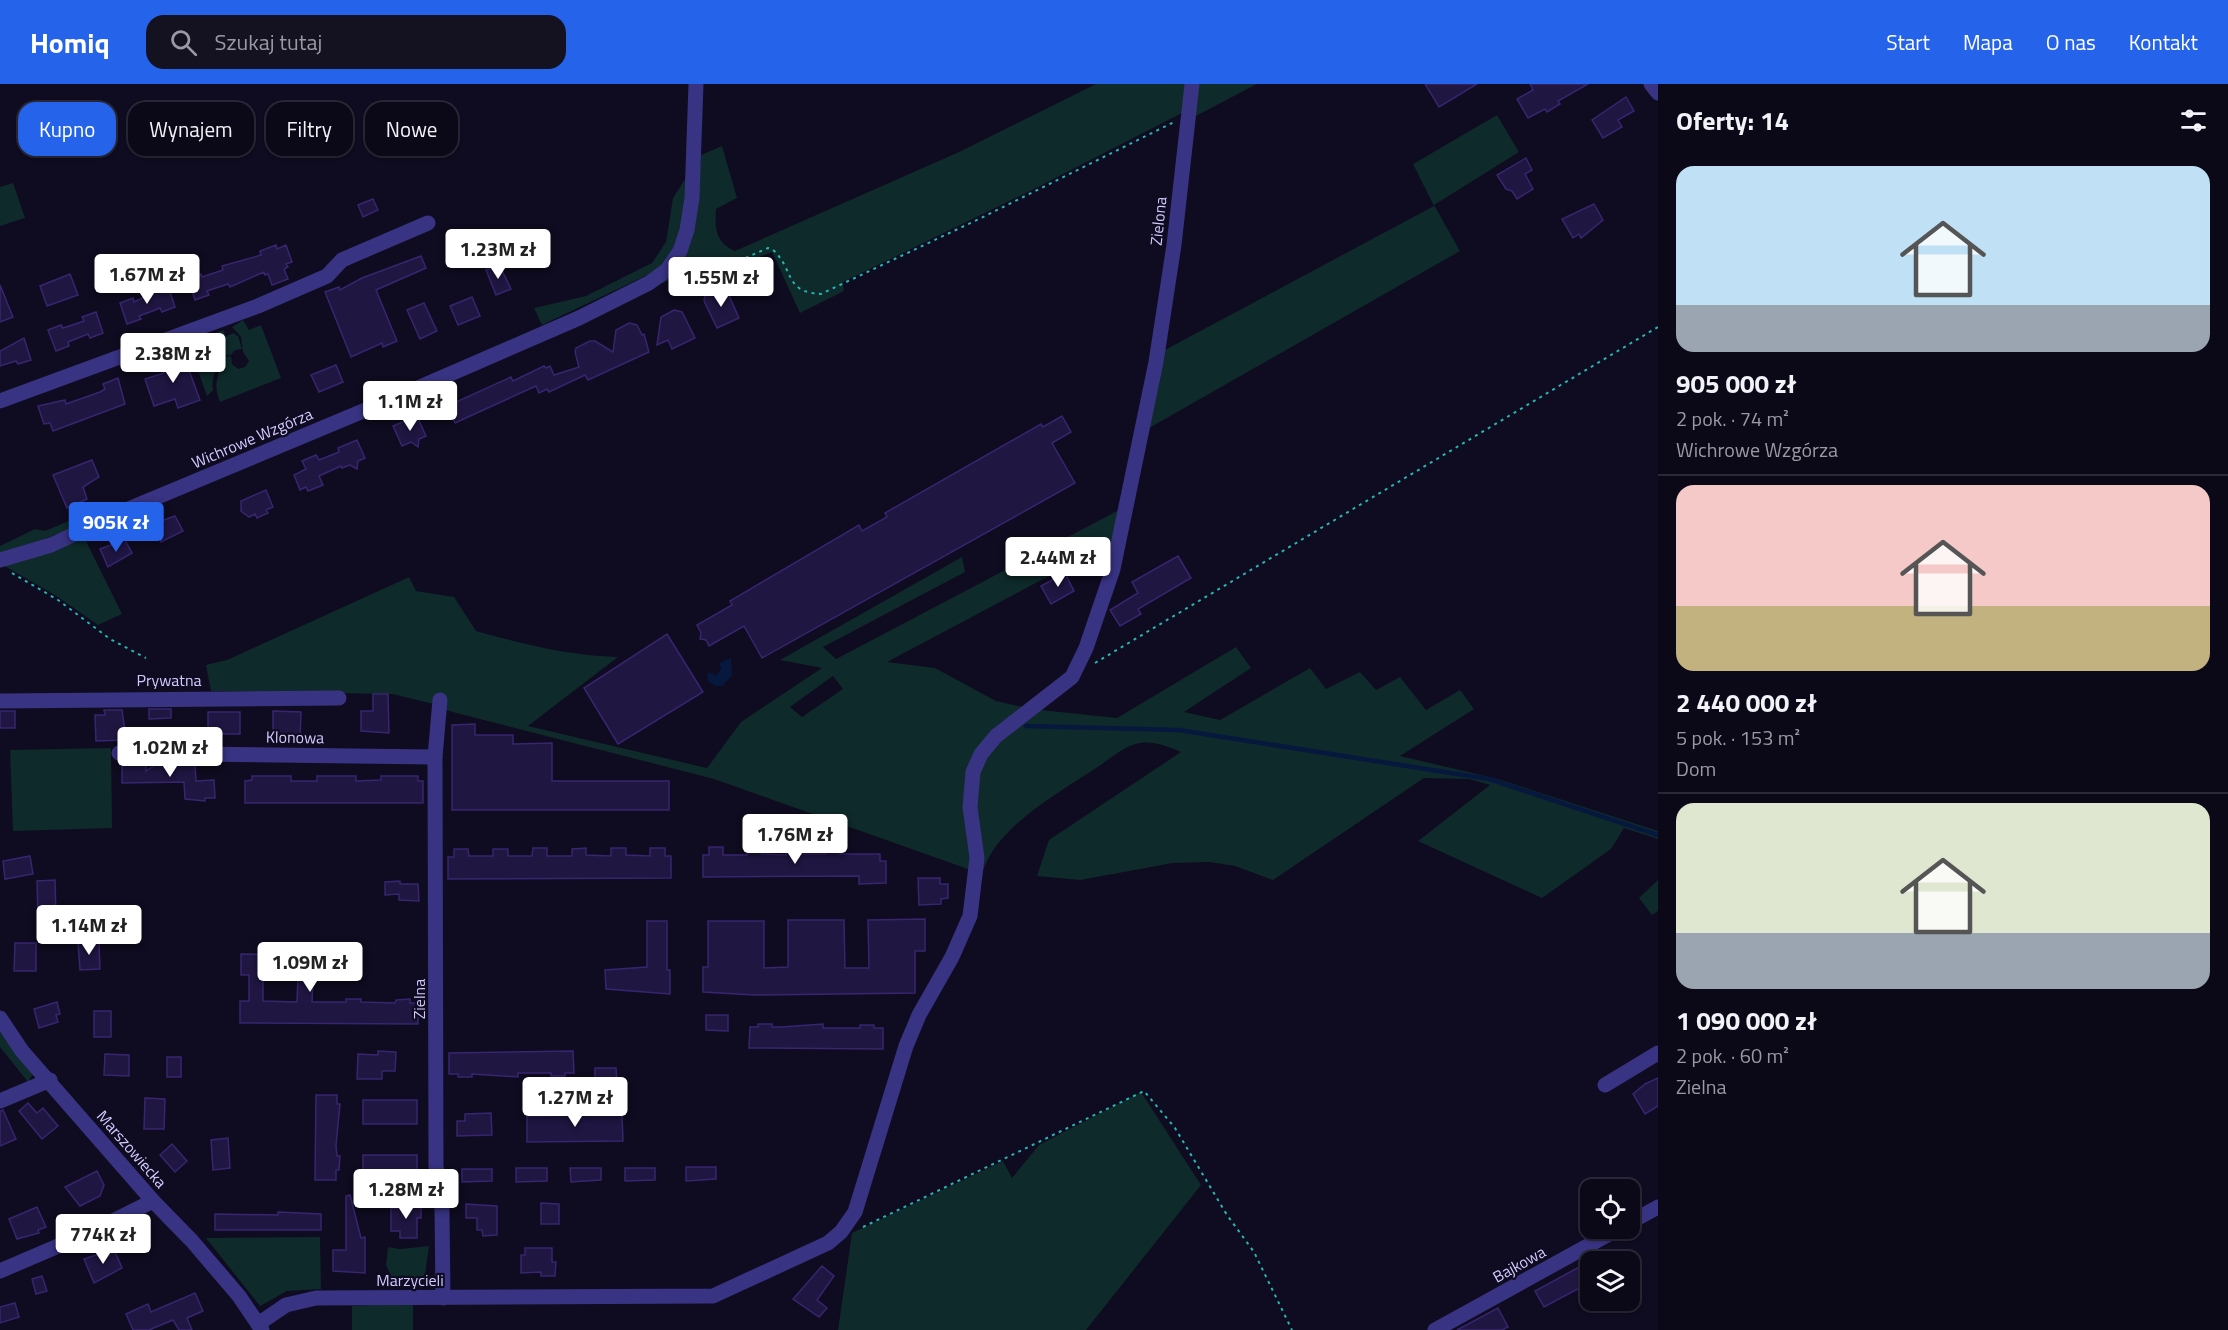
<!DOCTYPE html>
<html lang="pl">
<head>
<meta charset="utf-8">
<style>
  body { margin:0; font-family:"Titillium Web",sans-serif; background:#141121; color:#f1f3f6; height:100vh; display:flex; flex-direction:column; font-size:22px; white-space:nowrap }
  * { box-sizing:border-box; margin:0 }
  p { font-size:20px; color:#9a9aa2 }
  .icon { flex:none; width:33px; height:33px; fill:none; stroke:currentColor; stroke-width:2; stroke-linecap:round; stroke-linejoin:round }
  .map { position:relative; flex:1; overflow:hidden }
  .details { display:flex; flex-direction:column; background:#0b0818; width:570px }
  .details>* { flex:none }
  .banner { position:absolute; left:18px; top:18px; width:570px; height:54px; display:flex; gap:12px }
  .controls { position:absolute; left:1580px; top:1095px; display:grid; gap:12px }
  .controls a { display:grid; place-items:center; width:60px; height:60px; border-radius:12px; background:#0b0818; box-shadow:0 2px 4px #0004,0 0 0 2px #2b2937; font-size:30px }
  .price { position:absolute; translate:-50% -51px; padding:0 14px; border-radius:6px; background:#fff; color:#222; font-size:20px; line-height:39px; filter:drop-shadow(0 2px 3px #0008) }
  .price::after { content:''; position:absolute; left:50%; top:36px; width:18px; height:14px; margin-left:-9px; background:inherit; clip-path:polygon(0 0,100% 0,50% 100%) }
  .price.active { background:#2563eb; color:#fff }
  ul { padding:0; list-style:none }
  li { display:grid; align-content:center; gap:12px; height:318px; padding:0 18px }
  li+li { border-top:2px solid #2b2937 }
  li span { display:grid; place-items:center; height:186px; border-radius:18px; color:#555 }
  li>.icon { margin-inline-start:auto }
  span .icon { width:108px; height:108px; fill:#fffc; stroke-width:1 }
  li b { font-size:26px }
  h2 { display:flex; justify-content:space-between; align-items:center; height:72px; padding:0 18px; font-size:26px }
  .chip { padding:0 21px; border-radius:18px; background:#0b0818; box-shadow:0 2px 4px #0004,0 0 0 2px #2b2937; font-size:21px; line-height:54px }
  .chip.active { background:#2563eb; color:#fff }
  header { display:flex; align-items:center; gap:36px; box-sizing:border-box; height:84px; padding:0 30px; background:#2563eb; color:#fff }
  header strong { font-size:28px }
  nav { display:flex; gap:33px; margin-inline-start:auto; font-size:21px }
  .search { width:420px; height:54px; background:#141121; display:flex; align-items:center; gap:15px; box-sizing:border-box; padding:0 21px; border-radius:18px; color:#9a9aa2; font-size:22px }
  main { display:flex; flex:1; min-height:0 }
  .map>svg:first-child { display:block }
  .green { fill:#0e2a2a; fill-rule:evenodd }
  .water { fill:#06183e }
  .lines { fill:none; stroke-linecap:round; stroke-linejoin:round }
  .stream { stroke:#06183e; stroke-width:4.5 }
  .building { fill:#201642; stroke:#37266f; stroke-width:1.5; fill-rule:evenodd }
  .path { stroke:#25b7b3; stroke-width:2; stroke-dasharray:3 4.5; stroke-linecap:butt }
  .minor { stroke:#383382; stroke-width:15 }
  .labels { text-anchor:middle; stroke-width:4.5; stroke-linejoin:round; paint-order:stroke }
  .street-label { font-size:16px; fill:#d2caff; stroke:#0f0b20 }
</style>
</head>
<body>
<header>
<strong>Homiq</strong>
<div class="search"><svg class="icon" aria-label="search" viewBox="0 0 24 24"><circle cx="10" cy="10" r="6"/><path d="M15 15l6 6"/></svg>Szukaj tutaj</div>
<nav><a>Start</a><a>Mapa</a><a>O nas</a><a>Kontakt</a></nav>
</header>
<main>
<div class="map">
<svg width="1658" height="1246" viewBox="0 0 1658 1246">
  <rect width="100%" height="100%" fill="#0f0b20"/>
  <g class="green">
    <path d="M1096 0H1188L1184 28 1032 106 843 198 844 207 800 229 772 168 733 184 727 174 652 203 672 186 698 113 701 71 722 62 737 114 716 125C715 144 715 158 735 167L959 68Z"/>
    <polygon points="1197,0 1257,0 1192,34"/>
    <polygon points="1497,31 1519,68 1434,121 1460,167 1144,347 1161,268 1434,122 1413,80"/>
    <path d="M689 89C687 122 683 157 662 184L542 241 534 224 586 212 652 179 666 158 673 114Z"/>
    <polygon points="13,99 25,134 0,142 0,103"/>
    <path d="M243 236 249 246 261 241 281 294 220 318C211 295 222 293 219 274L231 272 232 280 238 285 245 283 249 277 243 268 241 253 232 243Z"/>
    <polygon points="224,246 225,253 233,249 238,252 242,265 235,266 231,271 219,272 214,265 213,250"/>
    <path d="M187 256 194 262 212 265C223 281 210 290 213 306L207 312Z"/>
    <path d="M1119 426 1113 458 887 578 935 584 996 617 1032 625 1117 634 1236 563 1251 584 1184 628 1220 636 1310 584 1326 605 1360 588 1376 606 1400 593 1426 626 1460 606 1474 625 1400 672 1498 695 1658 747V755L1624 744 1611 765 1542 814 1418 757 1490 701 1469 695 1424 694 1273 796 1235 782 1209 778 1173 779 1080 796 1037 792 1049 756 1181 668C1169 663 1153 657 1140 659 1125 661 1109 676 1096 684 1059 709 995 743 982 790L714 695 445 626 446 623 392 610 211 607 206 581 227 576 409 493 416 507 454 513 476 547C523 560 570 572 618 573L528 642 707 684 741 638 822 584 780 576 962 473 965 488 823 563 836 575ZM833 592 843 605 802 633 790 623Z"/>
    <polygon points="90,428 92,435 24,464 0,469 0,462 35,445 45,447"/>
    <polygon points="82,449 122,530 98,541 55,511 1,480"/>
    <polygon points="111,664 112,744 13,747 10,666"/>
    <polygon points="1658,796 1658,827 1652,831 1639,814"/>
    <polygon points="0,947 33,990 28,998 0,963"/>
    <polygon points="1141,1008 1201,1101 1086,1246 838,1246 852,1149 1003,1077 1012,1094 1039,1061"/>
    <polygon points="320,1153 321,1205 287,1207 260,1222 206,1154"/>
    <polygon points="429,1162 425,1191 415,1196 392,1194 386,1181 388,1163 400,1165"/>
    <polygon points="413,1219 413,1246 352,1246 352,1222"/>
  </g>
  <polygon class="water" points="731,574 732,591 723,602 716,602 708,597 707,590 710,588 716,592 721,584 719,579"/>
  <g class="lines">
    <polyline class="stream" points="1026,642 1179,646 1489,695 1658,751"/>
  </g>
  <g class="building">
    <polygon points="1425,0 1477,0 1439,23"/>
    <polygon points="1530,0 1588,0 1558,17 1560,20 1547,28 1545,25 1528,34 1517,15 1533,6"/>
    <polygon points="1626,13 1634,27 1618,36 1622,43 1603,54 1592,36"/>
    <polygon points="1526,74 1532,86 1525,90 1533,105 1517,115 1512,107 1506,105 1497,91"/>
    <polygon points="373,115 378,126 363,133 358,121"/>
    <polygon points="1594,120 1603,136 1581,154 1579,150 1573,154 1562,135"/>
    <polygon points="276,161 277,165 286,161 292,178 286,180 288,183 284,185 288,195 272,201 268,190 265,191 264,188 230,203 228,200 207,207 209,211 195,216 188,195 201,190 202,193 223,186 222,182 261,171 260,167"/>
    <polygon points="421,172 426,184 376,206 397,257 383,263 382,259 351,273 325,208 339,203 340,206 362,194"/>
    <polygon points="499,180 511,205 496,211 486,186"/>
    <polygon points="70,190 78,211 47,222 40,202"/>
    <polygon points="0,201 13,233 0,238"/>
    <polygon points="168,202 175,223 162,228 160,224 150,228 139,232 141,235 127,240 120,219 133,214 134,218"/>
    <polygon points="719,206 727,207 739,234 717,244 704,217 705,212"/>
    <polygon points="472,213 480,232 458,241 450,222"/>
    <polygon points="424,219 437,247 420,255 407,226"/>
    <polygon points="674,226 682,228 695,254 672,265 668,256 657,261 661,233"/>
    <polygon points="96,228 103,249 90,254 88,250 68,258 69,262 56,267 48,246 61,241 63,244 84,237 82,233"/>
    <polygon points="629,239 637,241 642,251 644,250 649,268 588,296 585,291 549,308 547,305 539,309 536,302 455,339 447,322 511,293 513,297 544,282 546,284 550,282 554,291 579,283 575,268 576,264 590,257 595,257 613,268 616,246"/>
    <polygon points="24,254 31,276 18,280 16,277 0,282 0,267"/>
    <polygon points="183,270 200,316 178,324 175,315 154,322 145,295 164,289 160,278"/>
    <polygon points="336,281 343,298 319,308 311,291"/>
    <polygon points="118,294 125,320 53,347 50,339 44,340 38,322 65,316 66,320 100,308 105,305 103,300"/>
    <polygon points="417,332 426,352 419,355 418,363 411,358 402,362 393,342"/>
    <polygon points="1062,332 1071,348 1052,359 1075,399 762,574 744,542 709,562 706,556 700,555 701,549 697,541 732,521 730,517 859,441 862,447 887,433 885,429 1041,340 1043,343"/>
    <polygon points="357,356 365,374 358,377 357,385 350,381 342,384 341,382 319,392 323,401 308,407 306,403 300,406 294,391 306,385 302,377 316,371 319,376 339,368 338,364"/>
    <polygon points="92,376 99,393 83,403 87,415 67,424 53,391"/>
    <polygon points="266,406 273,423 266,426 268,429 257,434 255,430 249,433 241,427 241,417"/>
    <polygon points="175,432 183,447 161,458 153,440"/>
    <polygon points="125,456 132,469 108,483 100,465"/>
    <polygon points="1178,472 1191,494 1138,525 1141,530 1120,542 1110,526 1138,509 1132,498"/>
    <polygon points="1065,489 1074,507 1051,520 1041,502"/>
    <polygon points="667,550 703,608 618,660 584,604"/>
    <polygon points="373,610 388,610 389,649 361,647 361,627 373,627"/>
    <polygon points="149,625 171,625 171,634 149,635"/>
    <polygon points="104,626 122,626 125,647 145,645 145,660 125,659 125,656 96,657 95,631 105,631"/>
    <rect x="0" y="627" width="15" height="17"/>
    <polygon points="273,627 301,628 300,657 273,657"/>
    <rect x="208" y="628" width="32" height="22"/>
    <polygon points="475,640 475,651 513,651 513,660 552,659 552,697 669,697 669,726 452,726 452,641"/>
    <polygon points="122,679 146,679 146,687 158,679 195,680 196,697 214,696 215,714 205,714 205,717 185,715 184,698 122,699"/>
    <polygon points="252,692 291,692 291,697 317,697 317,692 356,692 356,697 381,696 381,692 418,692 418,697 423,697 423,719 245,719 245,697 252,696"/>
    <polygon points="709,763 723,763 723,771 747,771 747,763 762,763 762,770 786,771 786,763 801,763 801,770 826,770 826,763 840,763 840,770 880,770 880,777 886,777 886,799 859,800 859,792 703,793 703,771 709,771"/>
    <polygon points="533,764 547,764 547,772 572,772 572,765 586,764 586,771 611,772 611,764 626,764 626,771 650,772 650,764 665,764 665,772 671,772 671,794 448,795 448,773 454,773 454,765 468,765 469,772 493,772 493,765 508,765 508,772 532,772"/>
    <polygon points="30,772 33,790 5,795 3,777"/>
    <polygon points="918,794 940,794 940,800 948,800 948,814 941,815 941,820 919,821"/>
    <polygon points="55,796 56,833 38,833 37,797"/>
    <polygon points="400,797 400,800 418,800 419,817 399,816 399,810 385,811 385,798"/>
    <polygon points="925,835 925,867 915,867 915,909 754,911 703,908 703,883 708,883 708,837 764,837 764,884 788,883 788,836 844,836 845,884 869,884 868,836"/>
    <polygon points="647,837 667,837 667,886 670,886 670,910 606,905 605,886 647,883"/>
    <polygon points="99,858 100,885 80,886 78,859"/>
    <polygon points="15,859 36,859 36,887 14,887"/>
    <path d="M241 870 352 871V892H313L312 918H346V915H361V918L395 919 396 916 410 915V919H418V940L240 939V917H249V891H241ZM263 891 298 892 297 918 263 917Z"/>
    <polygon points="57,918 60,930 56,931 58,938 39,944 34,925"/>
    <rect x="94" y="927" width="17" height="26"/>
    <polygon points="706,931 728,931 728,947 706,946"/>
    <polygon points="758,940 772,940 772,943 781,943 823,940 823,944 860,944 860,941 874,941 874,944 883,944 883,965 749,964 750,943 758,943"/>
    <polygon points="378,967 396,968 395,987 382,987 382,995 357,995 358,970 378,971"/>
    <polygon points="573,967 574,989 565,989 565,992 551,992 551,989 518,989 518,993 472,990 472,993 458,993 458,990 449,990 449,969"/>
    <polygon points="105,970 129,971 129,992 104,991"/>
    <rect x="167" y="973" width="14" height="20"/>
    <polygon points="595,984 616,984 617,1000 595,1000"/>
    <polygon points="1658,994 1658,1022 1645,1030 1633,1010 1645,1000"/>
    <polygon points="316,1011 337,1011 337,1020 340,1020 336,1062 337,1072 340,1072 339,1086 336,1086 336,1096 315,1096"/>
    <polygon points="145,1014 165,1015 164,1045 144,1045"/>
    <rect x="363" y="1016" width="54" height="24"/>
    <polygon points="28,1019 37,1029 43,1024 58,1042 42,1055 19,1027"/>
    <polygon points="3,1026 16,1055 0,1062 0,1027"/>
    <polygon points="491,1029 492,1051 457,1052 457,1037 465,1037 465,1030"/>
    <polygon points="608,1031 622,1031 623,1057 527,1058 527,1032"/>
    <polygon points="228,1054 230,1084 213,1086 211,1056"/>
    <polygon points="172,1060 187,1077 175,1088 160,1071"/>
    <rect x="363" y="1071" width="54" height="24"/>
    <polygon points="686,1083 716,1083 716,1095 686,1097"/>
    <polygon points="516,1084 547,1084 547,1097 516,1098"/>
    <polygon points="570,1084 601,1084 601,1096 571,1098"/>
    <polygon points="625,1084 655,1084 655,1096 625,1097"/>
    <polygon points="462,1085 492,1085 492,1097 462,1098"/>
    <polygon points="97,1087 104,1101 100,1112 80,1122 65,1103"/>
    <polygon points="350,1111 361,1154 365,1153 365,1189 333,1187 333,1166 346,1166 346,1112"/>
    <polygon points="541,1119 559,1120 559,1140 541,1140"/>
    <polygon points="407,1120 421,1120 421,1134 417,1134 417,1154 400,1154 400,1147 391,1147 391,1124 407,1124"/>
    <polygon points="466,1120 497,1122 497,1151 483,1152 482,1146 477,1146 477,1134 466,1134"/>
    <polygon points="37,1123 46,1143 38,1146 39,1149 17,1155 9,1135"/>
    <polygon points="278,1128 321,1130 321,1146 215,1146 215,1130 278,1131"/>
    <polygon points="525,1164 552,1164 552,1178 556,1178 555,1192 541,1192 541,1188 521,1189 521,1171 525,1171"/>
    <polygon points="114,1165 122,1184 94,1199 84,1175"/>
    <polygon points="822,1182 834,1192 817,1216 827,1224 819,1233 793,1215"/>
    <polygon points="1581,1182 1589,1199 1544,1223 1535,1207"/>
    <polygon points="42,1192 47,1207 36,1210 32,1195"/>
    <polygon points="195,1209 203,1227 187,1234 192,1246 179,1246 173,1236 149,1246 133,1246 126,1230 148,1220 151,1228"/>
    <polygon points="15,1219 19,1233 0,1239 0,1223"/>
    <polygon points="1498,1224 1508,1243 1502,1246 1457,1246"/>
  </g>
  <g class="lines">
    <g class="path">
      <path d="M725 183 768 164 772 165C795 185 783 208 821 210L981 134 1174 38"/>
      <polyline points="12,489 58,516 110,555 146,574"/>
      <polyline points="1095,579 1658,243"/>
      <polyline points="863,1143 1144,1007 1175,1044 1227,1131 1254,1168 1292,1246"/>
    </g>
    <g class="minor">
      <polyline points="1651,0 1658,9"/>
      <polyline points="0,317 258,222 327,192 342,176 428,139"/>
      <polyline points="0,476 51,461 131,424 411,307 579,234 649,199 667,186 680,167 687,146 692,114 696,0"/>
      <polyline points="440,616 435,673 436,1082 442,1126 443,1214"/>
      <polyline points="0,617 339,614"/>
      <polyline points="119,669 435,673"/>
      <polyline points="0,934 22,967 153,1117 192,1157 239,1212 262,1246"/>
      <polyline points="1605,1001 1658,969"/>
      <polyline points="0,1017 50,996"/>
      <polyline points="1629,1139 1658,1123"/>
      <polyline points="0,1187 91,1148 153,1117"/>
      <polyline points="258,1240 286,1221 316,1214 713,1212 828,1159 841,1148 855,1128 906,962 919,931 952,873 970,832 977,774 970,723 973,688 981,670 996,652 1072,593 1086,564 1113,485 1156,278 1174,161 1192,0"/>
      <polyline points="1435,1246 1620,1144"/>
    </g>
  </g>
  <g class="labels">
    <g class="street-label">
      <text transform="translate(1158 137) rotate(-84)" y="6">Zielona</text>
      <text transform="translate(252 354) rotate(-23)" y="6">Wichrowe Wzgórza</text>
      <text x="169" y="602">Prywatna</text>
      <text transform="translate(295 653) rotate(1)" y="6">Klonowa</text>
      <text transform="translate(419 915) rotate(-90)" y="6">Zielna</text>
      <text transform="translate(132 1065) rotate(49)" y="6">Marszowiecka</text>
      <text transform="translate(1519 1180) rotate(-29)" y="6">Bajkowa</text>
      <text x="410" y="1202">Marzycieli</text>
    </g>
  </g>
</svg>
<div class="controls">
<a><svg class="icon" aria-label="locate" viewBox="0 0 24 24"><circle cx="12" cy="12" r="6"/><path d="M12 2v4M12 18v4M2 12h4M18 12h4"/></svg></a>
<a><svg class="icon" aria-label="layers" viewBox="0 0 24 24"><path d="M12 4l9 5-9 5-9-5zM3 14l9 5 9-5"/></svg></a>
</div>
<b class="price" style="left:498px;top:196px">1.23M zł</b>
<b class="price" style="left:147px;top:221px">1.67M zł</b>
<b class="price" style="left:721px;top:224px">1.55M zł</b>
<b class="price" style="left:173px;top:300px">2.38M zł</b>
<b class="price" style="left:410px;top:348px">1.1M zł</b>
<b class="price active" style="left:116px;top:469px">905K zł</b>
<b class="price" style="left:1058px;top:504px">2.44M zł</b>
<b class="price" style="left:170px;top:694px">1.02M zł</b>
<b class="price" style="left:795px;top:781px">1.76M zł</b>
<b class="price" style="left:89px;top:872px">1.14M zł</b>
<b class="price" style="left:310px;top:909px">1.09M zł</b>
<b class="price" style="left:575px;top:1044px">1.27M zł</b>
<b class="price" style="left:406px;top:1136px">1.28M zł</b>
<b class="price" style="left:103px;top:1181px">774K zł</b>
<div class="banner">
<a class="chip active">Kupno</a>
<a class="chip">Wynajem</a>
<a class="chip">Filtry</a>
<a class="chip">Nowe</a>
</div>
</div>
<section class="details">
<h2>Oferty: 14<svg class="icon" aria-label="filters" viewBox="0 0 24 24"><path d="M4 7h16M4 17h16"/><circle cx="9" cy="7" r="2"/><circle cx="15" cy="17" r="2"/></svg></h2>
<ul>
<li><span style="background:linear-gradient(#bfe0f5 75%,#9aa5b1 0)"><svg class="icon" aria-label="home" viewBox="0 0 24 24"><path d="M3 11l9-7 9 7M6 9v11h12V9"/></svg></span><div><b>905 000 zł</b><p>2 pok. · 74 m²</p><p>Wichrowe Wzgórza</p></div></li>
<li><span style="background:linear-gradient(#f6c9c9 65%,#c2b280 0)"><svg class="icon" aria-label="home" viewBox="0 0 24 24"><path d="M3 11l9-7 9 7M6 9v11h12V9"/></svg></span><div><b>2 440 000 zł</b><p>5 pok. · 153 m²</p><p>Dom</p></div></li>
<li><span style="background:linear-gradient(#dfe7d0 70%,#9aa5b1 0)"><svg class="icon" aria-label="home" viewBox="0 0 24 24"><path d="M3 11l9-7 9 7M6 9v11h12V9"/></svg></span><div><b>1 090 000 zł</b><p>2 pok. · 60 m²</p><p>Zielna</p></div></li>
</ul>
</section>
</main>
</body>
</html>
